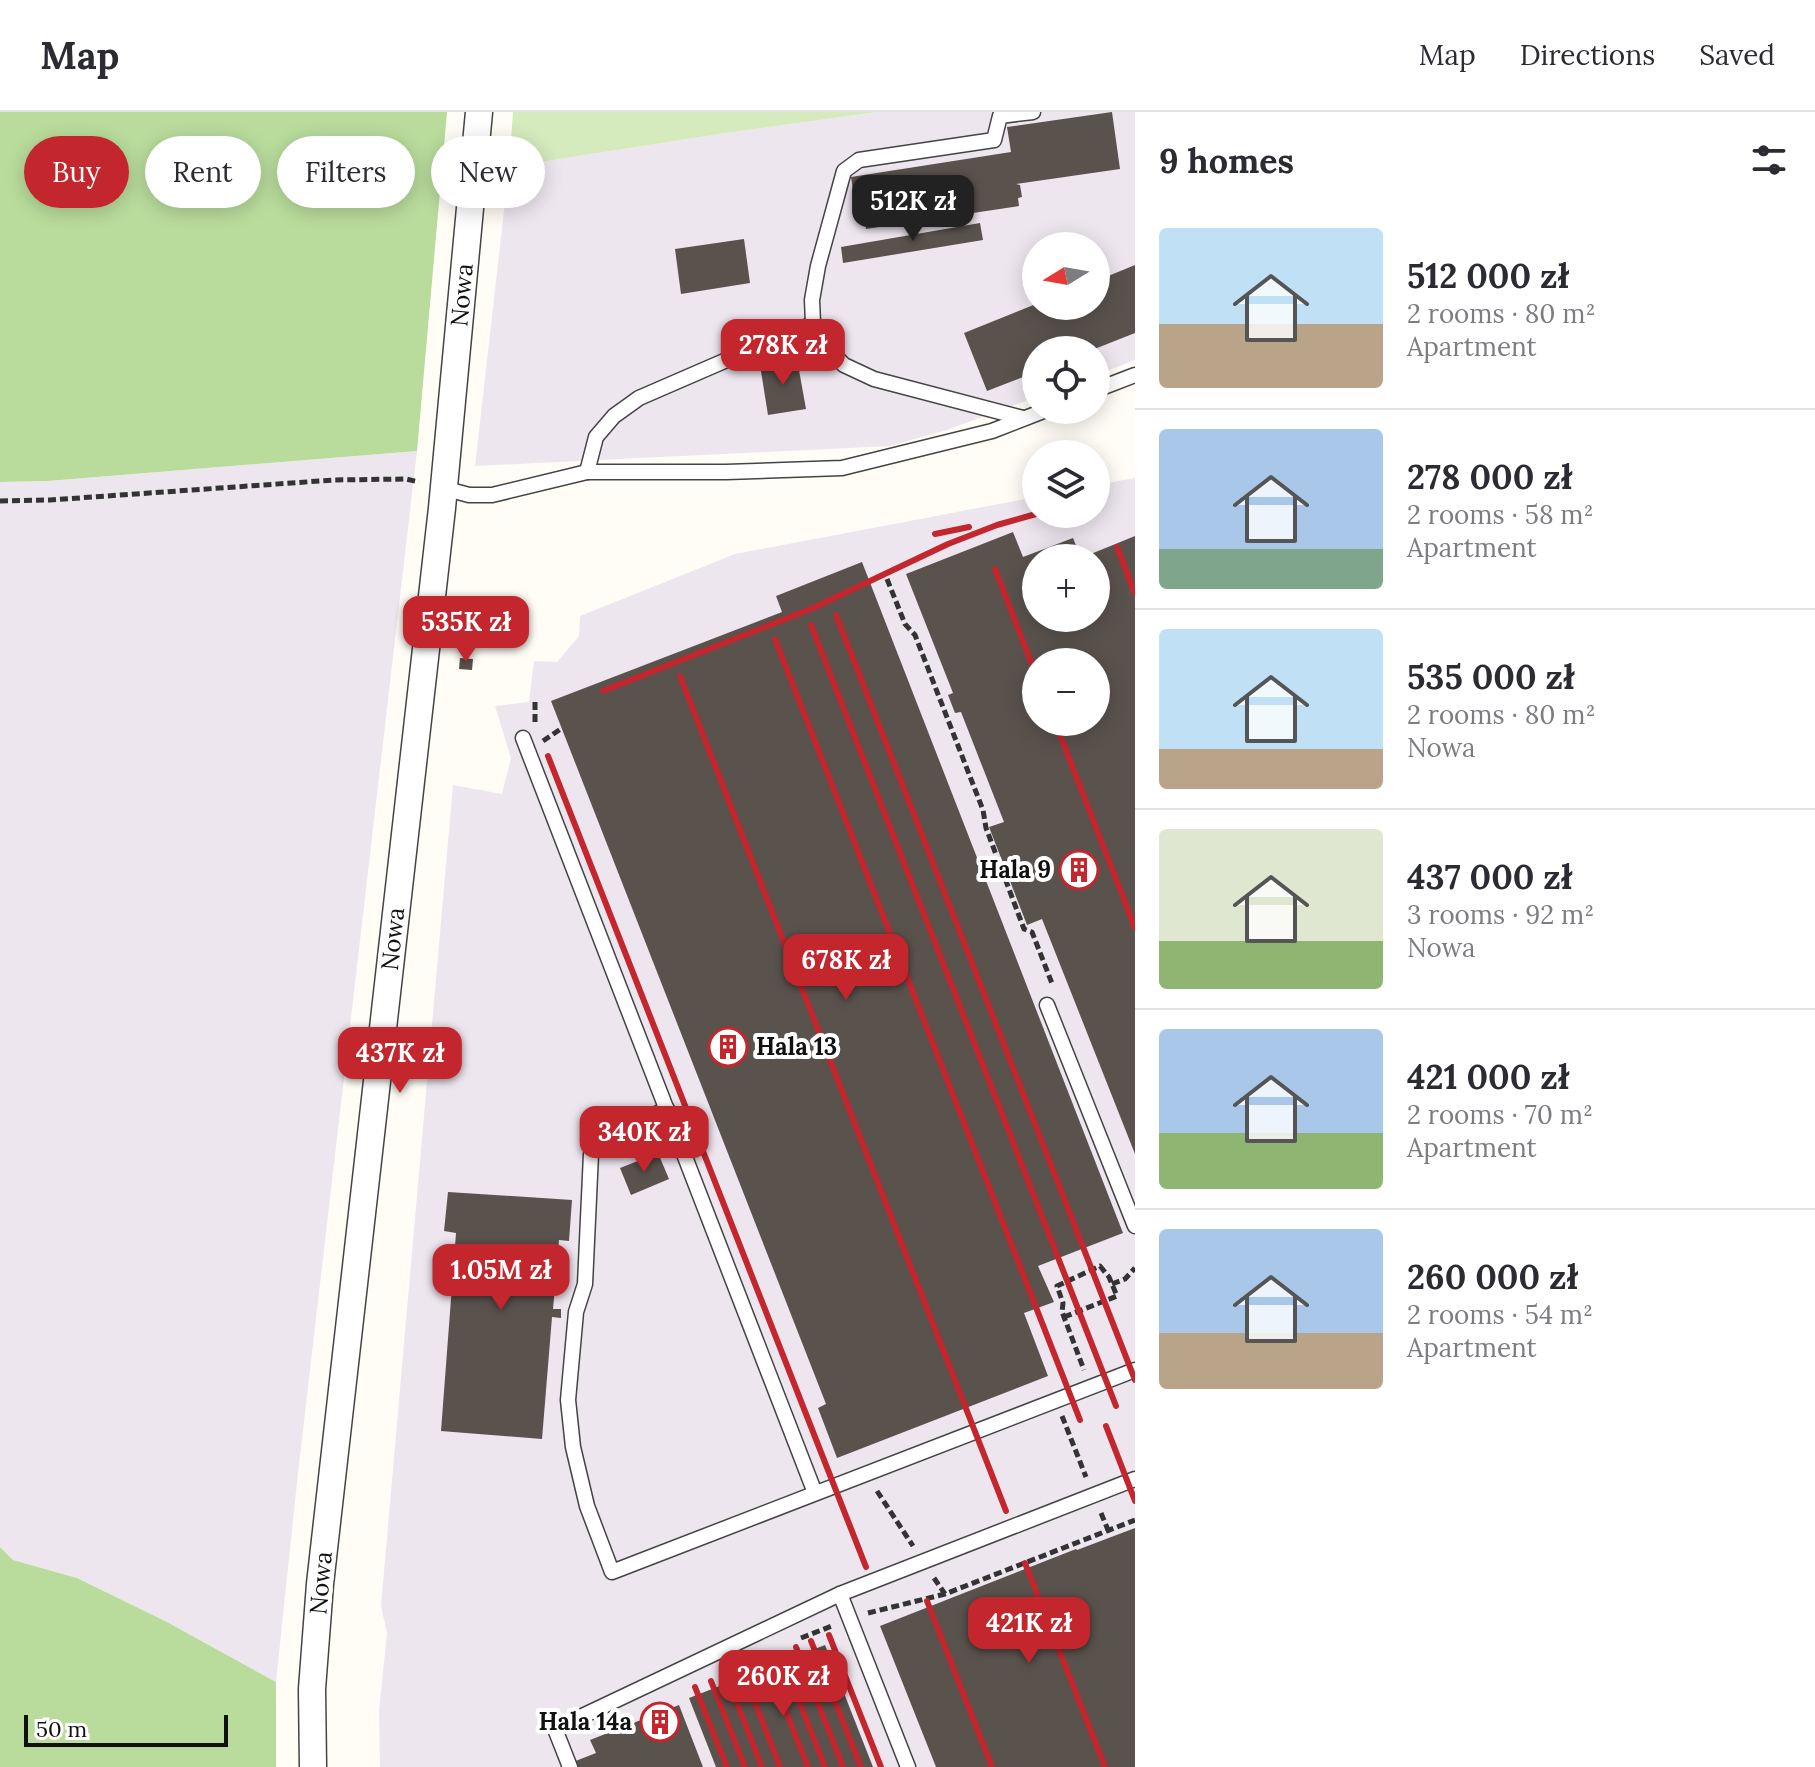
<!DOCTYPE html>
<html lang="en">
<head>
<meta charset="utf-8">
<style>
  body { margin:0; font-family:Lora,serif; background:#f7f7f7; color:#2b2b33; height:100vh; display:flex; flex-direction:column; font-size:30px; white-space:nowrap }
  * { box-sizing:border-box; margin:0 }
  p { font-size:26px; color:#7c7c81 }
  .icon { flex:none; width:44px; height:44px; fill:none; stroke:currentColor; stroke-width:2; stroke-linecap:round; stroke-linejoin:round }
  .map { position:relative; flex:1; overflow:hidden }
  .panel { display:flex; flex-direction:column; background:#fff; width:680px }
  .panel>* { flex:none }
  .banner { position:absolute; left:24px; top:24px; width:760px; height:72px; display:flex; gap:16px }
  .needle { width:52px; rotate:259deg }
  .tools { position:absolute; left:1022px; top:120px; display:grid; gap:16px }
  .tools a { display:grid; place-items:center; width:88px; height:88px; border-radius:50%; background:#fff; box-shadow:0 4px 20px #0003; font-size:40px }
  .scale { position:absolute; left:24px; bottom:20px; width:204px; box-sizing:border-box; padding-left:8px; border:4px solid #111; border-top:0; font-size:22px; line-height:28px; white-space:nowrap; color:#111; -webkit-text-stroke:6px #fff; paint-order:stroke }
  .price { position:absolute; translate:-50% -68px; padding:0 18px; border-radius:16px; background:#c4262e; color:#fff; font-size:26px; line-height:52px; filter:drop-shadow(0 2px 4px #0008) }
  .price::after { content:''; position:absolute; left:50%; top:48px; width:24px; height:18px; margin-left:-12px; background:inherit; clip-path:polygon(0 0,100% 0,50% 100%) }
  .price.active { background:#222; color:#fff }
  ul { padding:0; list-style:none }
  li { display:flex; align-items:center; gap:24px; height:200px; padding:0 24px }
  li+li { border-top:2px solid #e1e1e2 }
  li span { display:grid; place-items:center; flex:none; width:224px; height:160px; border-radius:8px; color:#555 }
  li>.icon { margin-inline-start:auto }
  span .icon { width:96px; height:96px; fill:#fffc; stroke-width:1 }
  li b { font-size:34px }
  h2 { display:flex; justify-content:space-between; align-items:center; height:96px; padding:0 24px; font-size:34px }
  .tag { padding:0 28px; border-radius:36px; background:#fff; box-shadow:0 4px 20px #0003; font-size:28px; line-height:72px }
  .tag.active { background:#c4262e; color:#fff }
  header { display:flex; align-items:center; gap:48px; box-sizing:border-box; height:112px; padding:0 40px; background:#fff; border-bottom:2px solid #e1e1e2 }
  header strong { font-size:38px }
  nav { display:flex; gap:44px; margin-inline-start:auto; font-size:28px }
  main { display:flex; flex:1; min-height:0 }
  .map>svg:first-child { display:block }
  .industrial { fill:#eee6ef; fill-rule:evenodd }
  .green { fill:#d5ebbd }
  .forest { fill:#b9dc9c }
  .building { fill:#5a524d; fill-rule:evenodd }
  .lines { fill:none; stroke-linecap:round; stroke-linejoin:round }
  .lane-casing { stroke:#444; stroke-width:17 }
  .street-casing { stroke:#444; stroke-width:29 }
  .path { stroke:#333; stroke-width:5; stroke-dasharray:8 4; stroke-linecap:butt }
  .lane { stroke:#fff; stroke-width:14 }
  .street { stroke:#fff; stroke-width:26 }
  .rail { stroke:#c4262e; stroke-width:6 }
  .labels { text-anchor:middle; stroke-width:8; stroke-linejoin:round; paint-order:stroke }
  .street-label { font-size:24px; fill:#111; stroke:#fff }
  .poi-label { font-size:24px; font-weight:bold; fill:#111; stroke:#fff; text-anchor:end }
</style>
</head>
<body>
<header>
<strong>Map</strong>
<nav><a>Map</a><a>Directions</a><a>Saved</a></nav>
</header>
<main>
<div class="map">
<svg width="1135" height="1655" viewBox="0 0 1135 1655">
  <rect width="100%" height="100%" fill="#fffdf5"/>
  <g class="industrial">
    <path d="M878 0H1135V248L1096 263V238H1036V285L947 318 890 334 475 354 509 55 726 21ZM1036 134H1096V194H1036Z"/>
    <polygon points="417,339 298,1361 276,1570 167,1510 77,1466 13,1448 0,1435 0,370 48,369"/>
    <path d="M1135 366V1655H380L379 1599 387 1521 381 1494 453 673 502 682 511 646 495 594 529 590 534 549 557 550 579 524 580 504 735 442 1036 385V402H1096V373ZM1036 446H1096V506H1036ZM1036 550H1096V610H1036Z"/>
  </g>
  <polygon class="green" points="513,0 878,0 726,21 509,55"/>
  <g class="forest">
    <polygon points="0,0 447,0 417,339 48,369 0,370"/>
    <polygon points="0,1435 13,1448 77,1466 167,1510 276,1570 276,1655 0,1655"/>
  </g>
  <g class="building">
    <polygon points="1112,0 1120,57 1016,72 1020,73 1022,85 1018,86 1019,94 866,117 861,84 854,85 851,65 1011,40 1007,15"/>
    <polygon points="980,111 983,128 843,151 841,135"/>
    <polygon points="744,127 750,171 681,182 675,137"/>
    <polygon points="1135,153 1135,221 1092,238 1036,238 1036,260 987,279 964,221 1036,192 1036,194 1096,194 1096,169"/>
    <polygon points="797,247 806,297 768,303 760,253"/>
    <path d="M1013 420 1023 445 1073 426 1081 446 1135 424V1042L1042 807 1027 813 989 715 1004 710 961 600 955 601 948 583 953 581 906 462ZM1036 446H1096V506H1036ZM1036 550H1096V610H1036Z"/>
    <polygon points="862,450 1123,1121 1038,1154 1054,1190 1024,1201 1048,1264 837,1346 818,1296 826,1292 551,589 782,500 776,484"/>
    <polygon points="460,546 473,547 472,558 459,557"/>
    <polygon points="658,1041 669,1067 631,1083 620,1056"/>
    <polygon points="448,1080 572,1088 569,1129 559,1128 553,1197 561,1197 561,1206 552,1205 542,1327 441,1319 456,1121 444,1119"/>
    <polygon points="1135,1416 1135,1655 936,1655 880,1514 1076,1437 1077,1438"/>
    <polygon points="825,1533 873,1655 716,1655 689,1586"/>
    <polygon points="679,1593 703,1655 575,1655 573,1650 596,1641 590,1628"/>
  </g>
  <g class="lines">
    <defs>
      <g id="lane">
        <polyline points="1096,278 1135,263"/>
        <polyline points="1023,306 874,267 844,253 825,234 813,211 812,188 818,154 844,59 859,48 994,28 1000,4 1033,0"/>
        <polyline points="587,360 596,325 614,304 639,286 752,237 788,225 813,211"/>
        <polyline points="443,376 469,383 492,383 587,360 726,360 842,356 992,319 1046,298"/>
        <polyline points="523,626 815,1381"/>
        <polyline points="1047,893 1135,1114"/>
        <polyline points="667,997 614,1021 591,1042 585,1172 576,1200 568,1288 573,1335 587,1394 612,1460 1135,1258"/>
        <polyline points="840,1482 908,1655"/>
        <polyline points="570,1655 555,1617 840,1482 1135,1367"/>
      </g>
      <polyline id="street" points="313,1655 312,1577 320,1472 442,396 479,0"/>
    </defs>
    <use href="#lane" class="lane-casing"/>
    <use href="#street" class="street-casing"/>
    <g class="path">
      <polyline points="0,389 50,388 334,368 406,367 419,370"/>
      <polyline points="887,467 905,512 915,523 983,698 986,716 1024,817 1032,820 1053,874"/>
      <polyline points="535,590 535,613"/>
      <polyline points="543,629 562,616"/>
      <polyline points="1112,1172 1125,1167 1135,1156"/>
      <polyline points="1064,1205 1117,1184 1109,1165 1100,1154 1057,1174 1063,1191 1062,1200 1064,1205 1084,1258"/>
      <polyline points="1062,1304 1086,1365"/>
      <polyline points="877,1379 913,1434"/>
      <polyline points="1101,1401 1108,1418"/>
      <polyline points="934,1466 945,1482"/>
      <polyline points="868,1501 945,1482 1135,1408"/>
      <polyline points="801,1526 832,1514"/>
    </g>
    <use href="#lane" class="lane"/>
    <use href="#street" class="street"/>
    <g class="rail">
      <polyline points="935,422 969,415"/>
      <polyline points="1117,435 1135,482"/>
      <polyline points="995,457 1036,563"/>
      <polyline points="836,503 1135,1268"/>
      <polyline points="811,513 1116,1294"/>
      <polyline points="775,527 1080,1308"/>
      <polyline points="680,564 1006,1399"/>
      <polyline points="603,579 813,496 948,432 997,413 1036,402"/>
      <polyline points="1055,610 1135,816"/>
      <polyline points="548,644 866,1455"/>
      <polyline points="1106,1314 1135,1389"/>
      <polyline points="1025,1451 1105,1655"/>
      <polyline points="927,1489 992,1655"/>
      <polyline points="829,1523 881,1655"/>
      <polyline points="811,1529 861,1655"/>
      <polyline points="796,1535 843,1655"/>
      <polyline points="780,1541 825,1655"/>
      <polyline points="765,1547 808,1655"/>
      <polyline points="742,1557 780,1655"/>
      <polyline points="726,1563 762,1655"/>
      <polyline points="711,1569 745,1655"/>
      <polyline points="695,1575 727,1655"/>
    </g>
  </g>
  <defs>
    <symbol id="building-ring" viewBox="-11 -11 22 22"><circle r="9.5" fill="#fff" stroke="#c4262e" stroke-width="1.5"/><path d="M-4-6H4V6H1V3H-1V6H-4ZM-2.5-4.3h1.7v1.8h-1.7ZM.8-4.3h1.7v1.8H.8ZM-2.5-1h1.7V.8h-1.7ZM.8-1h1.7V.8H.8Z" fill="#c4262e"/></symbol>
  </defs>
  <g fill-rule="evenodd">
    <use href="#building-ring" x="1057" y="736" width="44" height="44"/>
    <use href="#building-ring" x="706" y="913" width="44" height="44"/>
    <use href="#building-ring" x="638" y="1588" width="44" height="44"/>
  </g>
  <g class="labels">
    <g class="street-label">
      <text transform="translate(462 183) rotate(-85)" y="8">Nowa</text>
      <text transform="translate(393 827) rotate(-84)" y="8">Nowa</text>
      <text transform="translate(321 1471) rotate(-85)" y="8">Nowa</text>
    </g>
    <g class="poi-label">
      <text x="1051" y="766">Hala 9</text>
      <text x="756" y="943" text-anchor="start">Hala 13</text>
      <text x="632" y="1618">Hala 14a</text>
    </g>
  </g>
</svg>
<div class="tools">
<a><svg class="needle" viewBox="-14 -14 28 28"><path d="M0-13l5 13h-10z" fill="#e53935"/><path d="M0 13l5-13h-10z" fill="#7c7c81"/></svg></a>
<a><svg class="icon" aria-label="locate" viewBox="0 0 24 24"><circle cx="12" cy="12" r="6"/><path d="M12 2v4M12 18v4M2 12h4M18 12h4"/></svg></a>
<a><svg class="icon" aria-label="layers" viewBox="0 0 24 24"><path d="M12 4l9 5-9 5-9-5zM3 14l9 5 9-5"/></svg></a>
<a>+</a>
<a>−</a>
</div>
<div class="scale">50 m</div>
<b class="price active" style="left:913px;top:131px">512K zł</b>
<b class="price" style="left:783px;top:275px">278K zł</b>
<b class="price" style="left:466px;top:552px">535K zł</b>
<b class="price" style="left:846px;top:890px">678K zł</b>
<b class="price" style="left:400px;top:983px">437K zł</b>
<b class="price" style="left:644px;top:1062px">340K zł</b>
<b class="price" style="left:501px;top:1200px">1.05M zł</b>
<b class="price" style="left:1029px;top:1553px">421K zł</b>
<b class="price" style="left:783px;top:1606px">260K zł</b>
<div class="banner">
<a class="tag active">Buy</a>
<a class="tag">Rent</a>
<a class="tag">Filters</a>
<a class="tag">New</a>
</div>
</div>
<section class="panel">
<h2>9 homes<svg class="icon" aria-label="filters" viewBox="0 0 24 24"><path d="M4 7h16M4 17h16"/><circle cx="9" cy="7" r="2"/><circle cx="15" cy="17" r="2"/></svg></h2>
<ul>
<li><span style="background:linear-gradient(#bfe0f5 60%,#b9a48a 0)"><svg class="icon" aria-label="home" viewBox="0 0 24 24"><path d="M3 11l9-7 9 7M6 9v11h12V9"/></svg></span><div><b>512 000 zł</b><p>2 rooms · 80 m²</p><p>Apartment</p></div></li>
<li><span style="background:linear-gradient(#a9c7e8 75%,#7fa58c 0)"><svg class="icon" aria-label="home" viewBox="0 0 24 24"><path d="M3 11l9-7 9 7M6 9v11h12V9"/></svg></span><div><b>278 000 zł</b><p>2 rooms · 58 m²</p><p>Apartment</p></div></li>
<li><span style="background:linear-gradient(#bfe0f5 75%,#b9a48a 0)"><svg class="icon" aria-label="home" viewBox="0 0 24 24"><path d="M3 11l9-7 9 7M6 9v11h12V9"/></svg></span><div><b>535 000 zł</b><p>2 rooms · 80 m²</p><p>Nowa</p></div></li>
<li><span style="background:linear-gradient(#dfe7d0 70%,#8fb573 0)"><svg class="icon" aria-label="home" viewBox="0 0 24 24"><path d="M3 11l9-7 9 7M6 9v11h12V9"/></svg></span><div><b>437 000 zł</b><p>3 rooms · 92 m²</p><p>Nowa</p></div></li>
<li><span style="background:linear-gradient(#a9c7e8 65%,#8fb573 0)"><svg class="icon" aria-label="home" viewBox="0 0 24 24"><path d="M3 11l9-7 9 7M6 9v11h12V9"/></svg></span><div><b>421 000 zł</b><p>2 rooms · 70 m²</p><p>Apartment</p></div></li>
<li><span style="background:linear-gradient(#a9c7e8 65%,#b9a48a 0)"><svg class="icon" aria-label="home" viewBox="0 0 24 24"><path d="M3 11l9-7 9 7M6 9v11h12V9"/></svg></span><div><b>260 000 zł</b><p>2 rooms · 54 m²</p><p>Apartment</p></div></li>
</ul>
</section>
</main>
</body>
</html>
